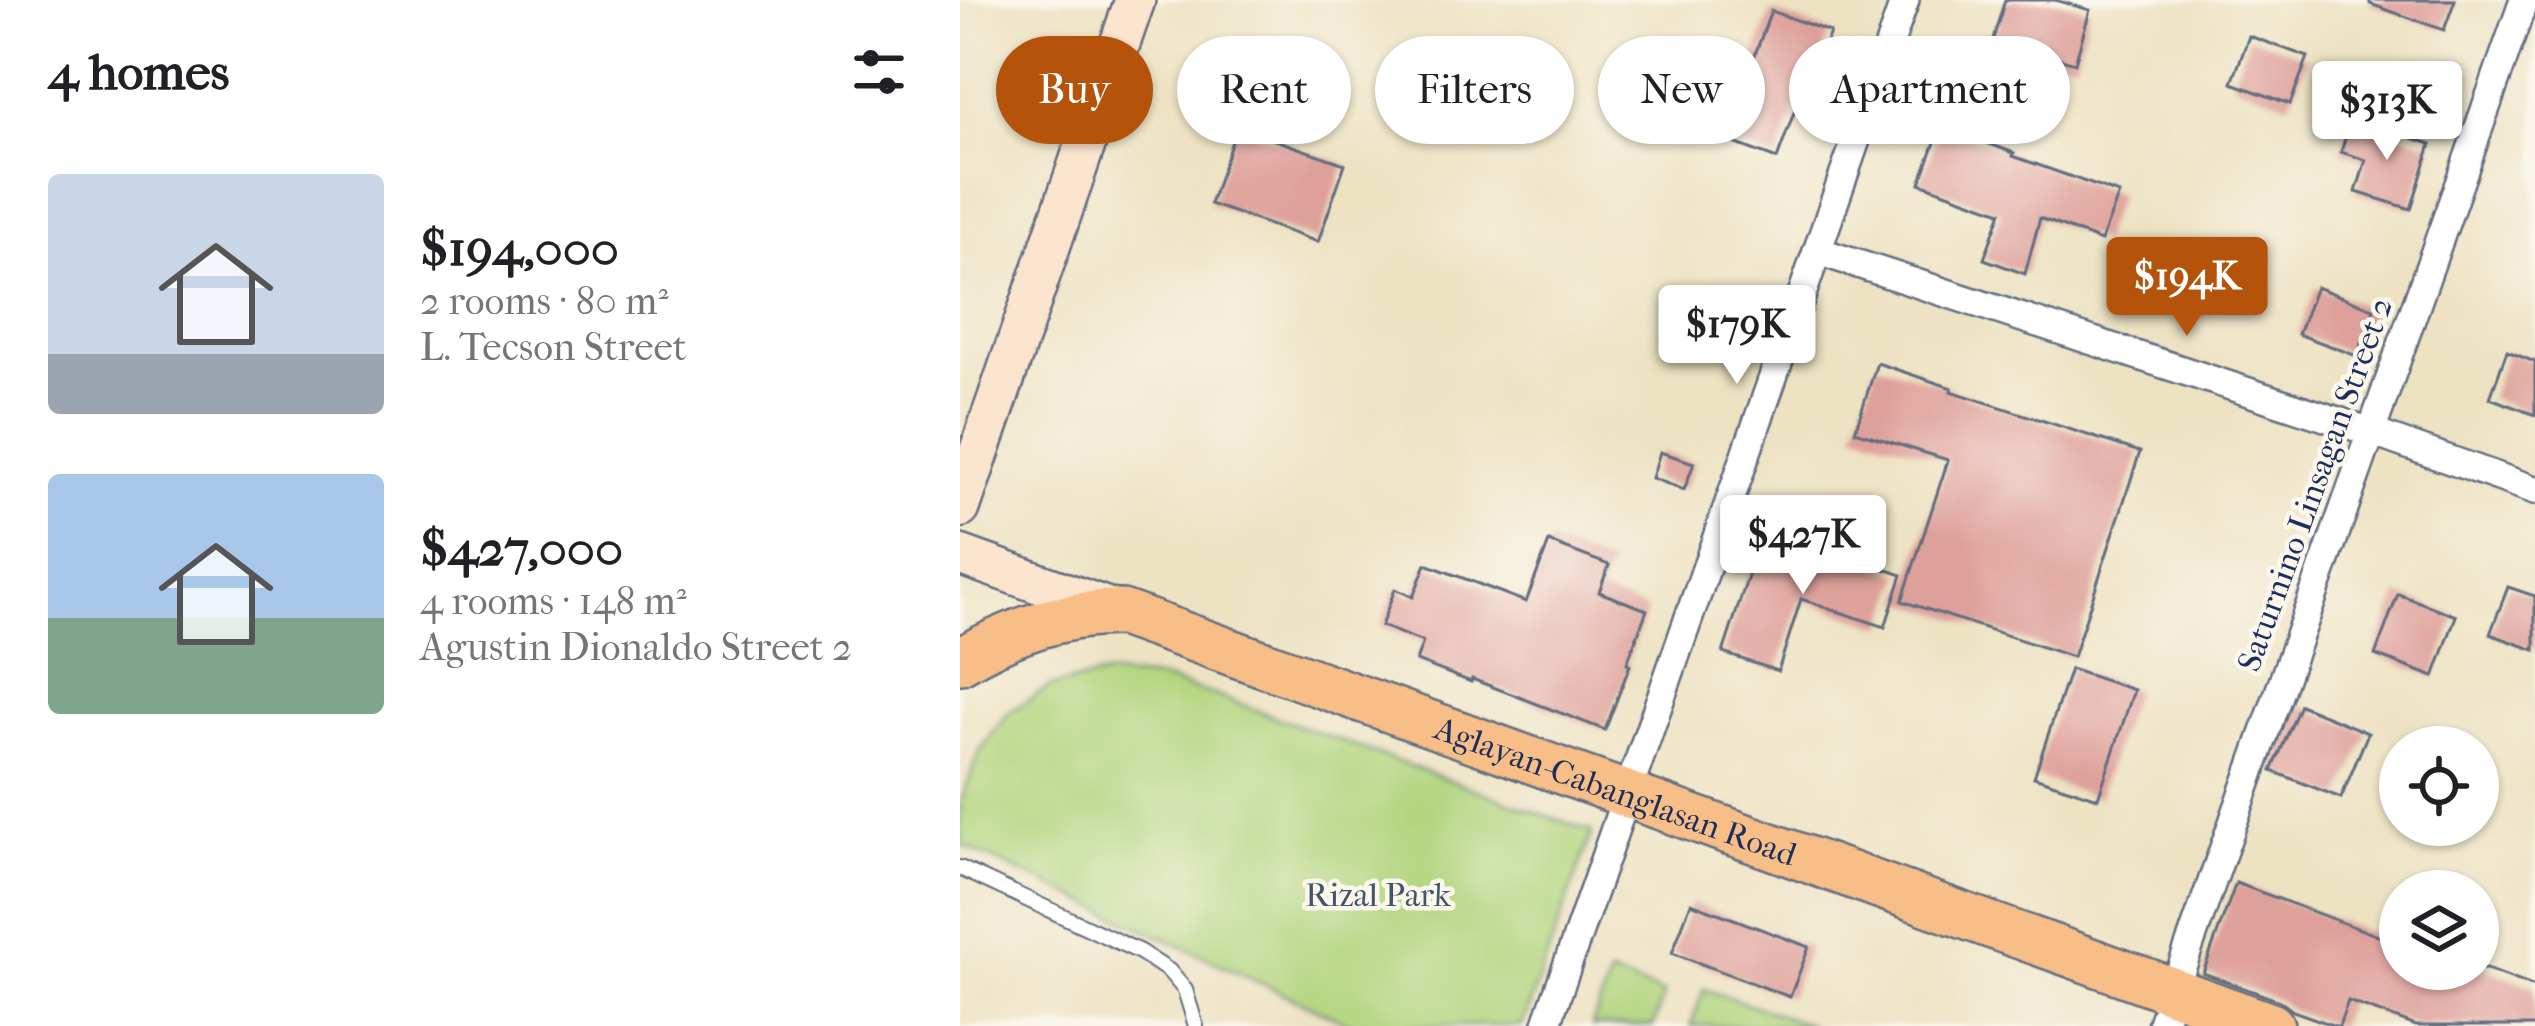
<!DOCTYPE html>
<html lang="en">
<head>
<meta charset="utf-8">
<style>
  body { margin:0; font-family:"IM FELL French Canon",serif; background:#f2f2f2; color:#202124; height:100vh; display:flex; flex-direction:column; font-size:45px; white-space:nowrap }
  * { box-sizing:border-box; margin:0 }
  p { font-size:39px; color:#757577 }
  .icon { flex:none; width:66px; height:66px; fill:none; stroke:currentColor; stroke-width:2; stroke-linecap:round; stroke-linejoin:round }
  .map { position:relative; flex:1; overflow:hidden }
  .drawer { display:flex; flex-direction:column; background:#fff; width:960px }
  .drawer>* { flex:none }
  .hud { position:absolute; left:36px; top:36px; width:1140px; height:108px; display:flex; gap:24px }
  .buttons { position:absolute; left:1419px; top:726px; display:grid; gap:24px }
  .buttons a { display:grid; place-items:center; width:120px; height:120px; border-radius:50%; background:#fff; box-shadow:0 3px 9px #0004; font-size:60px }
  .price { position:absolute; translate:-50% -102px; padding:0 27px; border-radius:12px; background:#fff; color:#222; font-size:39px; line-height:78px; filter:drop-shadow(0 3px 6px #0008) }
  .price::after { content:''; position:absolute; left:50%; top:72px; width:36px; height:27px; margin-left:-18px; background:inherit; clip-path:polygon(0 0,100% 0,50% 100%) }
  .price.selected { background:#b45309; color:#fff }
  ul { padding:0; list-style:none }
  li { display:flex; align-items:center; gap:36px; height:300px; padding:0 48px }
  li span { display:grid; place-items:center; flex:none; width:336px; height:240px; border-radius:12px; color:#555 }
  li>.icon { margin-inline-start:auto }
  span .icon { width:144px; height:144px; fill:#fffc; stroke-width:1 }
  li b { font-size:51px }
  h2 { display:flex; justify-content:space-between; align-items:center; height:144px; padding:0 48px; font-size:51px }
  .pill { padding:0 42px; border-radius:54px; background:#fff; box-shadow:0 3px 9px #0004; font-size:42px; line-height:108px }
  .pill.selected { background:#b45309; color:#fff }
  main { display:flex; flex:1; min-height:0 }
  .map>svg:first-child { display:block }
  .green { fill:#b1d47d; stroke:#66826e; stroke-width:3 }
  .building { fill:#dea09a }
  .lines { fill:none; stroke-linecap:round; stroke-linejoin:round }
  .lane-casing { stroke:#646e81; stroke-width:18 }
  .street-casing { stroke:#646e81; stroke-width:32 }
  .secondary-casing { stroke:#646e81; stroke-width:44 }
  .primary-casing { stroke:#646e81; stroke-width:50 }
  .lane { stroke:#fff; stroke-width:14 }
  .street { stroke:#fff; stroke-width:27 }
  .secondary { stroke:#fce5cf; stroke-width:39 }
  .primary { stroke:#f7be88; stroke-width:45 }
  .labels { text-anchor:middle; stroke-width:9; stroke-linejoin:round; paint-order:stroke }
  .street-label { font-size:33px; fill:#1b2f5e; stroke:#fbf7ec }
  .park-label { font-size:33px; fill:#405866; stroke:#fbf7ec }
</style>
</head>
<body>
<main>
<section class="drawer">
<h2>4 homes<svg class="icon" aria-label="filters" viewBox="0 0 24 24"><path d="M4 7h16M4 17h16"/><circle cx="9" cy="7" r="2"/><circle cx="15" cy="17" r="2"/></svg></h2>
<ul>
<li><span style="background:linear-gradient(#c9d6e8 75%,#9aa5b1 0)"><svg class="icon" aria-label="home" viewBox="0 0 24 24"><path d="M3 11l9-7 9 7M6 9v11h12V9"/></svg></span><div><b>$194,000</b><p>2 rooms · 80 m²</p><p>L. Tecson Street</p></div></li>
<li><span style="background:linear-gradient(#a9c7e8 60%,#7fa58c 0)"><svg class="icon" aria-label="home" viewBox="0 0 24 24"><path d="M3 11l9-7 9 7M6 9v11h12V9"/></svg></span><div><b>$427,000</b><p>4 rooms · 148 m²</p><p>Agustin Dionaldo Street 2</p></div></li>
</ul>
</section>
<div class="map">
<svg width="1575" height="1026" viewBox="0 0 1575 1026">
  <rect width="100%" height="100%" fill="#fbf7ec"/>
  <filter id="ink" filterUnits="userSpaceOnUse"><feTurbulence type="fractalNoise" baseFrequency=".00833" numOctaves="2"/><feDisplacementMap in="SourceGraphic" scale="24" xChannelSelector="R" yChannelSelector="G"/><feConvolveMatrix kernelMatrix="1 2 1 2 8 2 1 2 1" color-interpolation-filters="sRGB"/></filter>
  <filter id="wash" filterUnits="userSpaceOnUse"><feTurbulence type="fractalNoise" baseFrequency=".004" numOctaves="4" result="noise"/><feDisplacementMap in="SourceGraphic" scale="48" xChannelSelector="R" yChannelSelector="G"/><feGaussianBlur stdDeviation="2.7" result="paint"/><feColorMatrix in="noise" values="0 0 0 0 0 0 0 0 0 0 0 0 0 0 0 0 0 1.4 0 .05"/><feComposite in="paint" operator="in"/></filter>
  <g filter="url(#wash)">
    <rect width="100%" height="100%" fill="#ede2c2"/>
    <g class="green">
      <polygon points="146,675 201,679 260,697 632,832 562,1026 394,1026 0,844 0,803 20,751 48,713 89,687"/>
      <polygon points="650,975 704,994 693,1026 632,1026"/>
      <polygon points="744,989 853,1026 731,1026"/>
    </g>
    <g id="blocks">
      <g class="building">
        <polygon points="1045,0 1095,0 1130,10 1115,63 1033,39"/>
        <polygon points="1410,0 1495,0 1484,30 1410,4"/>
        <polygon points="811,11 870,32 852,79 847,77 817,159 758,137 775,91 781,93"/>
        <polygon points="1289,36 1348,57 1330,104 1272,83"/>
        <polygon points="1391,119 1471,144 1451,209 1396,192 1406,160 1381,152"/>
        <polygon points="981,126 1054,153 1053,156 1159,194 1141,241 1080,218 1065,274 1024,259 1041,212 960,183"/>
        <polygon points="277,127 385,164 358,242 250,204"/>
        <polygon points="1356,287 1414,309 1397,356 1338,334"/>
        <polygon points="1547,351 1575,362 1575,415 1530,398"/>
        <polygon points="917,363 992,388 991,391 1180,452 1113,657 942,601 988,460 895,431"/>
        <polygon points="700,452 734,463 724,490 692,478"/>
        <polygon points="801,536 866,556 868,550 942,575 925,627 841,599 818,671 763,653"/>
        <polygon points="589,542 649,565 639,592 687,610 667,663 670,665 645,730 512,679 511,682 456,661 463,642 421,626 435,589 453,597 466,564 566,602"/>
        <polygon points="1548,587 1575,596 1575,650 1530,634"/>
        <polygon points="1438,594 1496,616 1474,677 1415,655"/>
        <polygon points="1110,669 1174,690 1138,798 1074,777"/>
        <polygon points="1340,705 1408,733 1381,798 1312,771"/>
        <polygon points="1276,883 1440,944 1440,969 1527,969 1575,987 1575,1026 1456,1026 1388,1001 1379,1026 1375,1026 1333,1011 1320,1001 1243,973"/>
        <polygon points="731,903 849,947 830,997 712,953"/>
      </g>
    </g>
  </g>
  <g filter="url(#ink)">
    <use href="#blocks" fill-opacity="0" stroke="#646e81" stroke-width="3"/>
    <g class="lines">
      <defs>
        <polyline id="lane" points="0,868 180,952 209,971 225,990 236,1026"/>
        <g id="street">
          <polyline points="858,251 1411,432 1575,490"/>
          <polyline points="586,1026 945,0"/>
          <polyline points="1201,1026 1564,0"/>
        </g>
        <g id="secondary">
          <polyline points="0,508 175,0"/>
          <polyline points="0,555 159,612"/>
        </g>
        <g id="primary">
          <path id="s1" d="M0 661C50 631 103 612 162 613L1311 1026"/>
        </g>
      </defs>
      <use href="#lane" class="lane-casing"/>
      <use href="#street" class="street-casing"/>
      <use href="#secondary" class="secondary-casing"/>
      <use href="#primary" class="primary-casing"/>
      <use href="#lane" class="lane"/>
      <use href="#street" class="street"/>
      <use href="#secondary" class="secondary"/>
      <use href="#primary" class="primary"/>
    </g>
  </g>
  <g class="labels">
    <g class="street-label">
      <text transform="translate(1354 484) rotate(-70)" y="12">Saturnino Linsagan Street 2</text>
      <text dy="12" stroke="none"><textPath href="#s1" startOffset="696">Aglayan-Cabanglasan Road</textPath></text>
    </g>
    <g class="park-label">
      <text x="418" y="906">Rizal Park</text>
    </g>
  </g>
</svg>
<div class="buttons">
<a><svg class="icon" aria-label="locate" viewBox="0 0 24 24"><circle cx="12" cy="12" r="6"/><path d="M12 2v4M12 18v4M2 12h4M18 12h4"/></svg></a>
<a><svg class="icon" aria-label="layers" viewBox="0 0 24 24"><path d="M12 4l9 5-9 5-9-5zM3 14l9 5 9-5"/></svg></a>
</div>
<b class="price" style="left:1427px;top:163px">$313K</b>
<b class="price selected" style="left:1227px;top:339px">$194K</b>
<b class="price" style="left:777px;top:387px">$179K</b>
<b class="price" style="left:843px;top:597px">$427K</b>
<div class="hud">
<a class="pill selected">Buy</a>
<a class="pill">Rent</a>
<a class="pill">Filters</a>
<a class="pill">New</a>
<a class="pill">Apartment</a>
</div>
</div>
</main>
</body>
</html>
